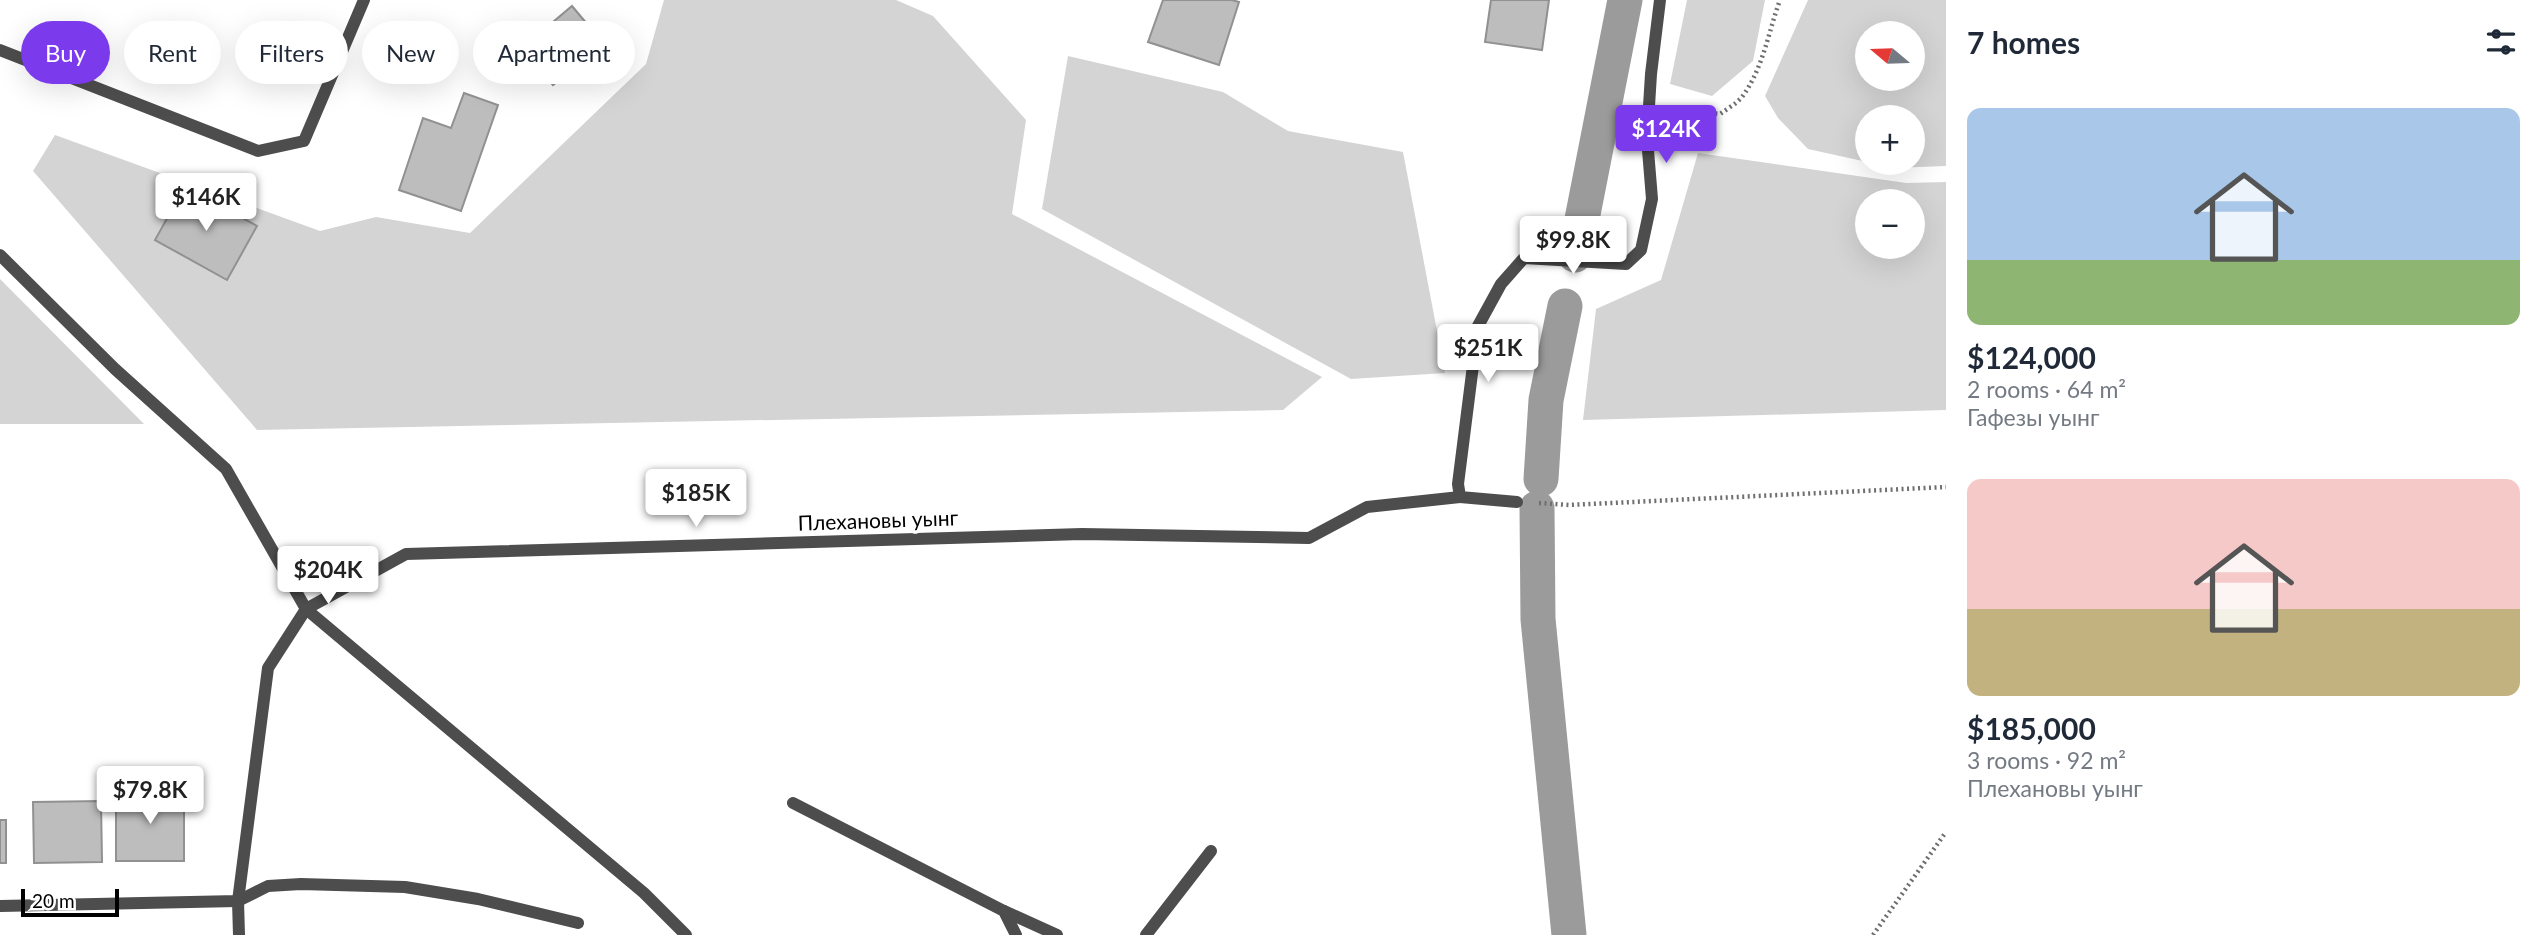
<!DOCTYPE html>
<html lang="en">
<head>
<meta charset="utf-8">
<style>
  body { margin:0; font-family:Lato,sans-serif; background:#f2f2f3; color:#1f2937; height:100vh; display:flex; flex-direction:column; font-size:26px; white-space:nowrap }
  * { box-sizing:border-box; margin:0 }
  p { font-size:23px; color:#747a83 }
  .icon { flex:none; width:38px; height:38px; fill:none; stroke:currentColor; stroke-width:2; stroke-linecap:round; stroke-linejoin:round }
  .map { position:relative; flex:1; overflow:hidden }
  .panel { display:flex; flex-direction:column; background:#fff; width:595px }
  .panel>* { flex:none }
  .guide { position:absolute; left:21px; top:21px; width:665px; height:63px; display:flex; gap:14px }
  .needle { width:46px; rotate:289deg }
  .fabs { position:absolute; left:1855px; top:21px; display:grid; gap:14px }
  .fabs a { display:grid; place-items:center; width:70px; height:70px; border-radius:50%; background:#fff; box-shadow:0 7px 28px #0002; font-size:35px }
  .scale { position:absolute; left:21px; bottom:18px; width:98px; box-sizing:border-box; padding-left:7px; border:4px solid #000; border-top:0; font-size:19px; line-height:24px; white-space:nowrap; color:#000; -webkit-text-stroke:5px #fff; paint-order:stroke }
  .price { position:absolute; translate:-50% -60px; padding:0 16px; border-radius:7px; background:#fff; color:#222; font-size:23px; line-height:46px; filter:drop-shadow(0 2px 4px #0008) }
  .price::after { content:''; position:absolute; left:50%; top:42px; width:21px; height:16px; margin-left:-10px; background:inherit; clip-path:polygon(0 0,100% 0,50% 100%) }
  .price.selected { background:#7c3aed; color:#fff }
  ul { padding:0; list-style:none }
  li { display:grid; align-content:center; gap:14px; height:371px; padding:0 21px }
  li span { display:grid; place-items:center; height:217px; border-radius:14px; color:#555 }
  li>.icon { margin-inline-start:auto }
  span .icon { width:126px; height:126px; fill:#fffc; stroke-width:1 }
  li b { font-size:30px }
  h2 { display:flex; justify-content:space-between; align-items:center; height:84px; padding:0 21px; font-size:30px }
  .tag { padding:0 24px; border-radius:32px; background:#fff; box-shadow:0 7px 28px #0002; font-size:24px; line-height:63px }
  .tag.selected { background:#7c3aed; color:#fff }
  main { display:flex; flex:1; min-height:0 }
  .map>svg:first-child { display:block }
  .green { fill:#d4d4d4; fill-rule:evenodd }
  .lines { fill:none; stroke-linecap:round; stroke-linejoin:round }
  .canal { stroke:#9b9b9b; stroke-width:35 }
  .building { fill:#bdbdbd; stroke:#919191; stroke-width:2 }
  .path { stroke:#6f6f6f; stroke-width:4.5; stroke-dasharray:2 3.5; stroke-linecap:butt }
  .minor { stroke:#4d4d4d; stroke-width:12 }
  .labels { text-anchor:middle; stroke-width:7; stroke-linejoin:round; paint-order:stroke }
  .street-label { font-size:21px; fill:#000; stroke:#fff }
</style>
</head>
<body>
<main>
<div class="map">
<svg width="1946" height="935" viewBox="0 0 1946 935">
  <rect width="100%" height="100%" fill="#fff"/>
  <g class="green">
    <polygon points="664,0 896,0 933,16 1026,120 1012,214 1322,377 1283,410 257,430 33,171 55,135 320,231 376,217 470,233 646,64"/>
    <polygon points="1687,0 1765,0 1753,61 1712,96 1670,84"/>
    <path d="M1808 0H1946V166L1893 168 1870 163H1913V117H1867V162L1808 149 1778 118 1765 96ZM1867 33H1913V79H1867Z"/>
    <polygon points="1068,56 1223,92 1288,131 1403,152 1445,373 1351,379 1042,209"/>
    <path d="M1698 153 1906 183 1946 182V410L1583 420 1596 309 1661 280ZM1867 201H1913V247H1867Z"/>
    <polygon points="0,279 144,424 0,424"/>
  </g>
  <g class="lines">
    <g class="canal">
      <polyline points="1575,255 1625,0"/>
      <polyline points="1541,479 1546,400 1565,306"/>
      <polyline points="1537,508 1538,619 1569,935"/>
    </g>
  </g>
  <g class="building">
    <polygon points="1163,0 1232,0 1239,2 1219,65 1148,42"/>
    <polygon points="1491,0 1549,0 1542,50 1485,42"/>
    <polygon points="572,6 603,43 553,85 522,48"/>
    <polygon points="464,93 498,105 461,211 399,190 423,118 451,128"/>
    <polygon points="185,186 257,226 227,280 155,240"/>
    <polygon points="184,791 184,861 116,861 116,792"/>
    <polygon points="101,801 102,862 34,863 33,802"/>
    <rect x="0" y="820" width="6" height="43"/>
  </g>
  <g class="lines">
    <g class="path">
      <path d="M1672 113 1682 110 1720 114C1727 109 1736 104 1742 97 1763 69 1768 33 1780 0"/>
      <polyline points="1539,503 1569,505 1946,487"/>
      <polyline points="1873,935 1946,832"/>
    </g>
    <g class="minor">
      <polyline points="0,50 258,151 304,141 364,0"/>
      <polyline points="0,255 115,369 226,469 306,609 644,893 686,935"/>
      <polyline points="1517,502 1460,497 1458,484 1478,326 1501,284 1524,258 1626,264 1641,250 1652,199 1647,138 1651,74 1660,0"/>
      <polyline points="793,803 1004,911 1016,935"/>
      <polyline points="0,906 238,901 268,886 301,884 405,887 478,899 578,923"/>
      <polyline points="1004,911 1057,935"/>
      <polyline points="239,935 238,901 268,668 306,609 406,554 1082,534 1309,538 1367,507 1460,497"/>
      <polyline points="1146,935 1211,851"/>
    </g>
  </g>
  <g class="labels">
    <g class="street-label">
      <text transform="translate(878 521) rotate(-2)" y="7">Плехановы уынг</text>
    </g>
  </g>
</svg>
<div class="fabs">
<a><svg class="needle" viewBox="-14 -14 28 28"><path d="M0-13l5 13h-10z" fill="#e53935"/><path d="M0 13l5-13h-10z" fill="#747a83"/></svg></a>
<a>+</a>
<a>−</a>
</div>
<div class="scale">20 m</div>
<b class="price selected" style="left:1666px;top:165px">$124K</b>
<b class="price" style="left:206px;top:233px">$146K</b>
<b class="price" style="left:1573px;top:276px">$99.8K</b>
<b class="price" style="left:1488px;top:384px">$251K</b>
<b class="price" style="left:696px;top:529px">$185K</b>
<b class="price" style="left:328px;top:606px">$204K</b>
<b class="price" style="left:150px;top:826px">$79.8K</b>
<div class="guide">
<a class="tag selected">Buy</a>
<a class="tag">Rent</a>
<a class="tag">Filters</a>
<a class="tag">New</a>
<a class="tag">Apartment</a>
</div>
</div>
<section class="panel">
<h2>7 homes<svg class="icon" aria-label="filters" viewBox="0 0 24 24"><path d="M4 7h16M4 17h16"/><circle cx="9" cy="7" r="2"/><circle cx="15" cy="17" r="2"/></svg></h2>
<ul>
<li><span style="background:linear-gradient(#a9c7e8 70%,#8fb573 0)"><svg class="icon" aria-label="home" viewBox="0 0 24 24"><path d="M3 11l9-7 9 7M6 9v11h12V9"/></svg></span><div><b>$124,000</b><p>2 rooms · 64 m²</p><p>Гафезы уынг</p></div></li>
<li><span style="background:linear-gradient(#f6c9c9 60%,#c2b280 0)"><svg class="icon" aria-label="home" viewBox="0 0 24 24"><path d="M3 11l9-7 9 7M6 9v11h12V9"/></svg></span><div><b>$185,000</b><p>3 rooms · 92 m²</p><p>Плехановы уынг</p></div></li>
</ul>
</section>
</main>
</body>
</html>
